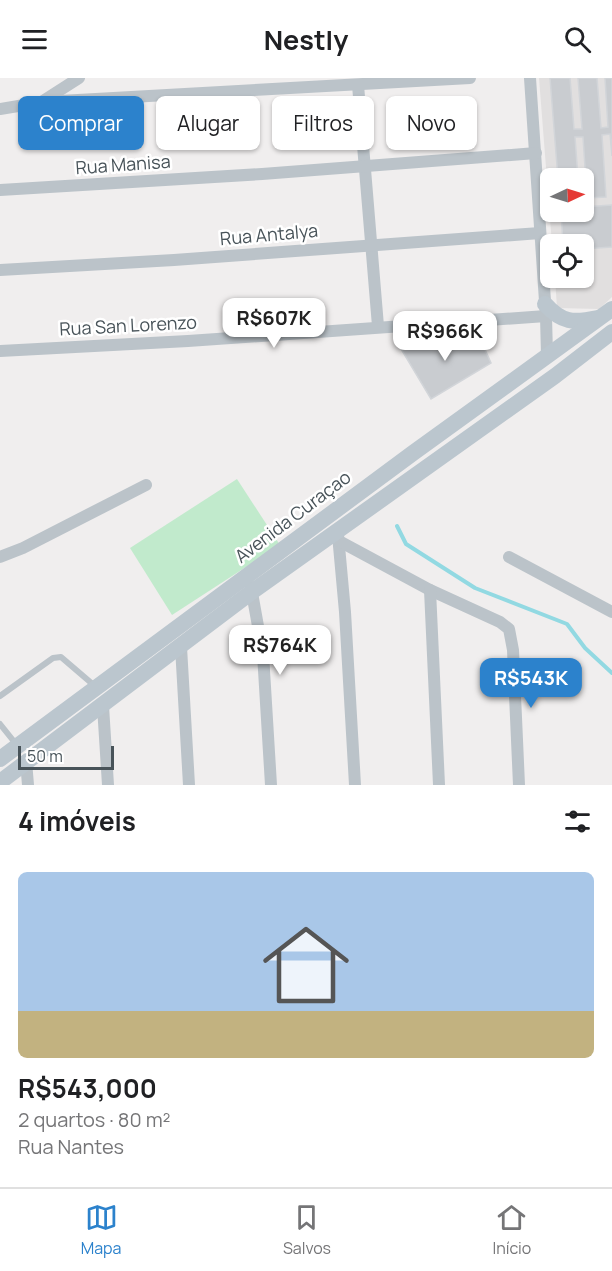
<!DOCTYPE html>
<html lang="pt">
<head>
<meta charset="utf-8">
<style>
  body { margin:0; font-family:Manrope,sans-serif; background:#f6f6f6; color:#202124; height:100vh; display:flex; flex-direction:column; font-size:22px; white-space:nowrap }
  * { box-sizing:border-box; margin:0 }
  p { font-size:20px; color:#757577 }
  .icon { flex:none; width:33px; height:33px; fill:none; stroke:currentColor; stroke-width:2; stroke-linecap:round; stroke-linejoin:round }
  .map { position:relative; height:707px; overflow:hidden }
  .side { display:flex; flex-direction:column; background:#fff; flex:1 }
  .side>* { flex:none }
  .banner { position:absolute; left:18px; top:18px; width:576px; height:54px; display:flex; gap:12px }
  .needle { width:39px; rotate:86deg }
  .buttons { position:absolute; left:540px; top:90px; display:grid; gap:12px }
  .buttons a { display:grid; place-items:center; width:54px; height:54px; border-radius:9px; background:#fff; box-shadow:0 2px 4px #0004; font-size:30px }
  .scale { position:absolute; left:18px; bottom:15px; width:96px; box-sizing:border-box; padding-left:6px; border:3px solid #485359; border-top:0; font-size:16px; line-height:21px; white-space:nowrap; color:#485359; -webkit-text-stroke:4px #fff; paint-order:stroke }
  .price { position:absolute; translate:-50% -51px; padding:0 14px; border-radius:12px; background:#fff; color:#222; font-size:20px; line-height:39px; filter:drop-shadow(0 2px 3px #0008) }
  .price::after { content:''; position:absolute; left:50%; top:36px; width:18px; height:14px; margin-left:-9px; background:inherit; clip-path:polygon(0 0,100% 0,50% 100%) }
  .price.on { background:#2c82cc; color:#fff }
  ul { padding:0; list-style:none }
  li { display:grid; align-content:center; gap:12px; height:318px; padding:0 18px }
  li span { display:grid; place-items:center; height:186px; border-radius:9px; color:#555 }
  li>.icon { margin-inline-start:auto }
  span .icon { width:108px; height:108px; fill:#fffc; stroke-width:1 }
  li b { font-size:26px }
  h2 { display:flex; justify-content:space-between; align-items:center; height:72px; padding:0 18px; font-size:26px }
  .chip { padding:0 21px; border-radius:9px; background:#fff; box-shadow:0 2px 4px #0004; font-size:21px; line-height:54px }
  .chip.on { background:#2c82cc; color:#fff }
  header { display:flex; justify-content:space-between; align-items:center; height:78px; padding:0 18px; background:#fff; font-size:27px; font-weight:700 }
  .tabs { display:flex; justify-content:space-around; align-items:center; height:84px; border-top:2px solid #e0e0e0; background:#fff; font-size:16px; color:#757577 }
  .tabs a { display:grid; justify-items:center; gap:3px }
  .tabs .on { color:#2c82cc }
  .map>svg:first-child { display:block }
  .education { fill:#e1dfdf; fill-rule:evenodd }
  .green { fill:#c1eacc }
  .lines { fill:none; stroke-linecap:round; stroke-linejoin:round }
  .stream { stroke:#92d9e2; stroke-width:4 }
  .building { fill:#c9ccd0; stroke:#d2d5d9; stroke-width:1.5 }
  .service { stroke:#bbc3c9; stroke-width:6 }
  .minor { stroke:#bbc3c9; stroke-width:12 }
  .secondary { stroke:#bbc6ce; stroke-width:16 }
  .labels { text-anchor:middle; stroke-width:5; stroke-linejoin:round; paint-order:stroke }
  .street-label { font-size:18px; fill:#485359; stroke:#fff }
</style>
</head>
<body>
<header><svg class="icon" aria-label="menu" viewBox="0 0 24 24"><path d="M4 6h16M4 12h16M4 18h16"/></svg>Nestly<svg class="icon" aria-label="search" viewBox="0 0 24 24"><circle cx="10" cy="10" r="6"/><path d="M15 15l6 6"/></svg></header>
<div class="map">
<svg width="612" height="707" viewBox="0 0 612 707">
  <rect width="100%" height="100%" fill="#f0eeee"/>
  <path class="education" d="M539 0H612V219L599 231 557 230 555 200H584V166H552ZM550 100H584V134H550Z"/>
  <polygon class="green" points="237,401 280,467 172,537 130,470"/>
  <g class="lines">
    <polyline class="stream" points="397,448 406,466 475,510 567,546 585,570 612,595"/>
  </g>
  <g class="building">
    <polygon points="550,0 570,0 574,51 582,51 578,0 597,0 601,50 608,49 605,0 612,0 612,78 610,56 602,57 606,119 587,120 583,59 575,59 578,100 558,100"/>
    <polygon points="612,127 612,169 584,171 584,166 563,166 561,134 584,134 584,129"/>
    <polygon points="479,258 491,285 431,321 398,266"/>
  </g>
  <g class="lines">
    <g class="service">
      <polyline points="0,618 53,580 61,579 96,609"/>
      <polyline points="0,646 16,666"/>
    </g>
    <g class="minor">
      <polyline points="530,0 546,238 547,277"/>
      <polyline points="358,7 378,248"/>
      <polyline points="43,23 79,0"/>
      <polyline points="0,31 42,24 470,0"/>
      <polyline points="0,112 262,96 536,75"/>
      <polyline points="0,192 174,182 540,155"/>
      <polyline points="0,273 188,263 546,238"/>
      <polyline points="338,457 345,534 355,707"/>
      <polyline points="339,463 430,512 500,544 509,551 513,572 519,707"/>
      <polyline points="0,479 23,470 146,407"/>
      <polyline points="509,479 612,534"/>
      <polyline points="251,509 263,576 271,707"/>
      <polyline points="430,512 439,707"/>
      <polyline points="181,569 189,707"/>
      <polyline points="103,628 108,707"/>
      <polyline points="26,683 28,707"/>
    </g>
    <g class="secondary">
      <path d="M545 226C562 245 573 245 598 240"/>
      <polyline points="0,681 413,375 612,231"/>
      <polyline points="0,704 253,513 555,298 612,254"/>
    </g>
  </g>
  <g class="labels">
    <g class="street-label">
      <text transform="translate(123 87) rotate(-4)" y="6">Rua Manisa</text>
      <text transform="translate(269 157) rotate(-5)" y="6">Rua Antalya</text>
      <text transform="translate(128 248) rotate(-3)" y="6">Rua San Lorenzo</text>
      <text transform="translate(293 439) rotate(-37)" y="6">Avenida Curaçao</text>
    </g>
  </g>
</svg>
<div class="buttons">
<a><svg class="needle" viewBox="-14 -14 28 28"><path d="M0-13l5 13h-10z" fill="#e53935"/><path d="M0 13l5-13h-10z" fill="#757577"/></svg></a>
<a><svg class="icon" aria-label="locate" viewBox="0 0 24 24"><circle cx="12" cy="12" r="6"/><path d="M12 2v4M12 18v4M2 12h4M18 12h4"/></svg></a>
</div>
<div class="scale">50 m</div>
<b class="price" style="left:274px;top:271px">R$607K</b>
<b class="price" style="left:445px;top:284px">R$966K</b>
<b class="price" style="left:280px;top:598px">R$764K</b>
<b class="price on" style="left:531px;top:631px">R$543K</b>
<div class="banner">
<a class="chip on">Comprar</a>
<a class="chip">Alugar</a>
<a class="chip">Filtros</a>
<a class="chip">Novo</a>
</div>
</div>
<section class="side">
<h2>4 imóveis<svg class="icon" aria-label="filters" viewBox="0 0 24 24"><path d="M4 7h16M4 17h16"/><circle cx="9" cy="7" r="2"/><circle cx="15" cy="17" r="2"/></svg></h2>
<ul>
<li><span style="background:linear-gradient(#a9c7e8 75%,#c2b280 0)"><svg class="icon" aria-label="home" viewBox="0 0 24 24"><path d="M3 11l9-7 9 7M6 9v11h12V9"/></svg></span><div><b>R$543,000</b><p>2 quartos · 80 m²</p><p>Rua Nantes</p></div></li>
</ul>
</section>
<nav class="tabs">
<a class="on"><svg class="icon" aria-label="map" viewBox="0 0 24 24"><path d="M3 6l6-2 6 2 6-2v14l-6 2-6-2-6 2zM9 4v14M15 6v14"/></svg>Mapa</a>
<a><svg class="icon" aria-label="saved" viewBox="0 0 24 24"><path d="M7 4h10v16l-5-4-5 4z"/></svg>Salvos</a>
<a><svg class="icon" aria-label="home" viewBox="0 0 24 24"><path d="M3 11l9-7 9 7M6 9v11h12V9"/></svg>Início</a>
</nav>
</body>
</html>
